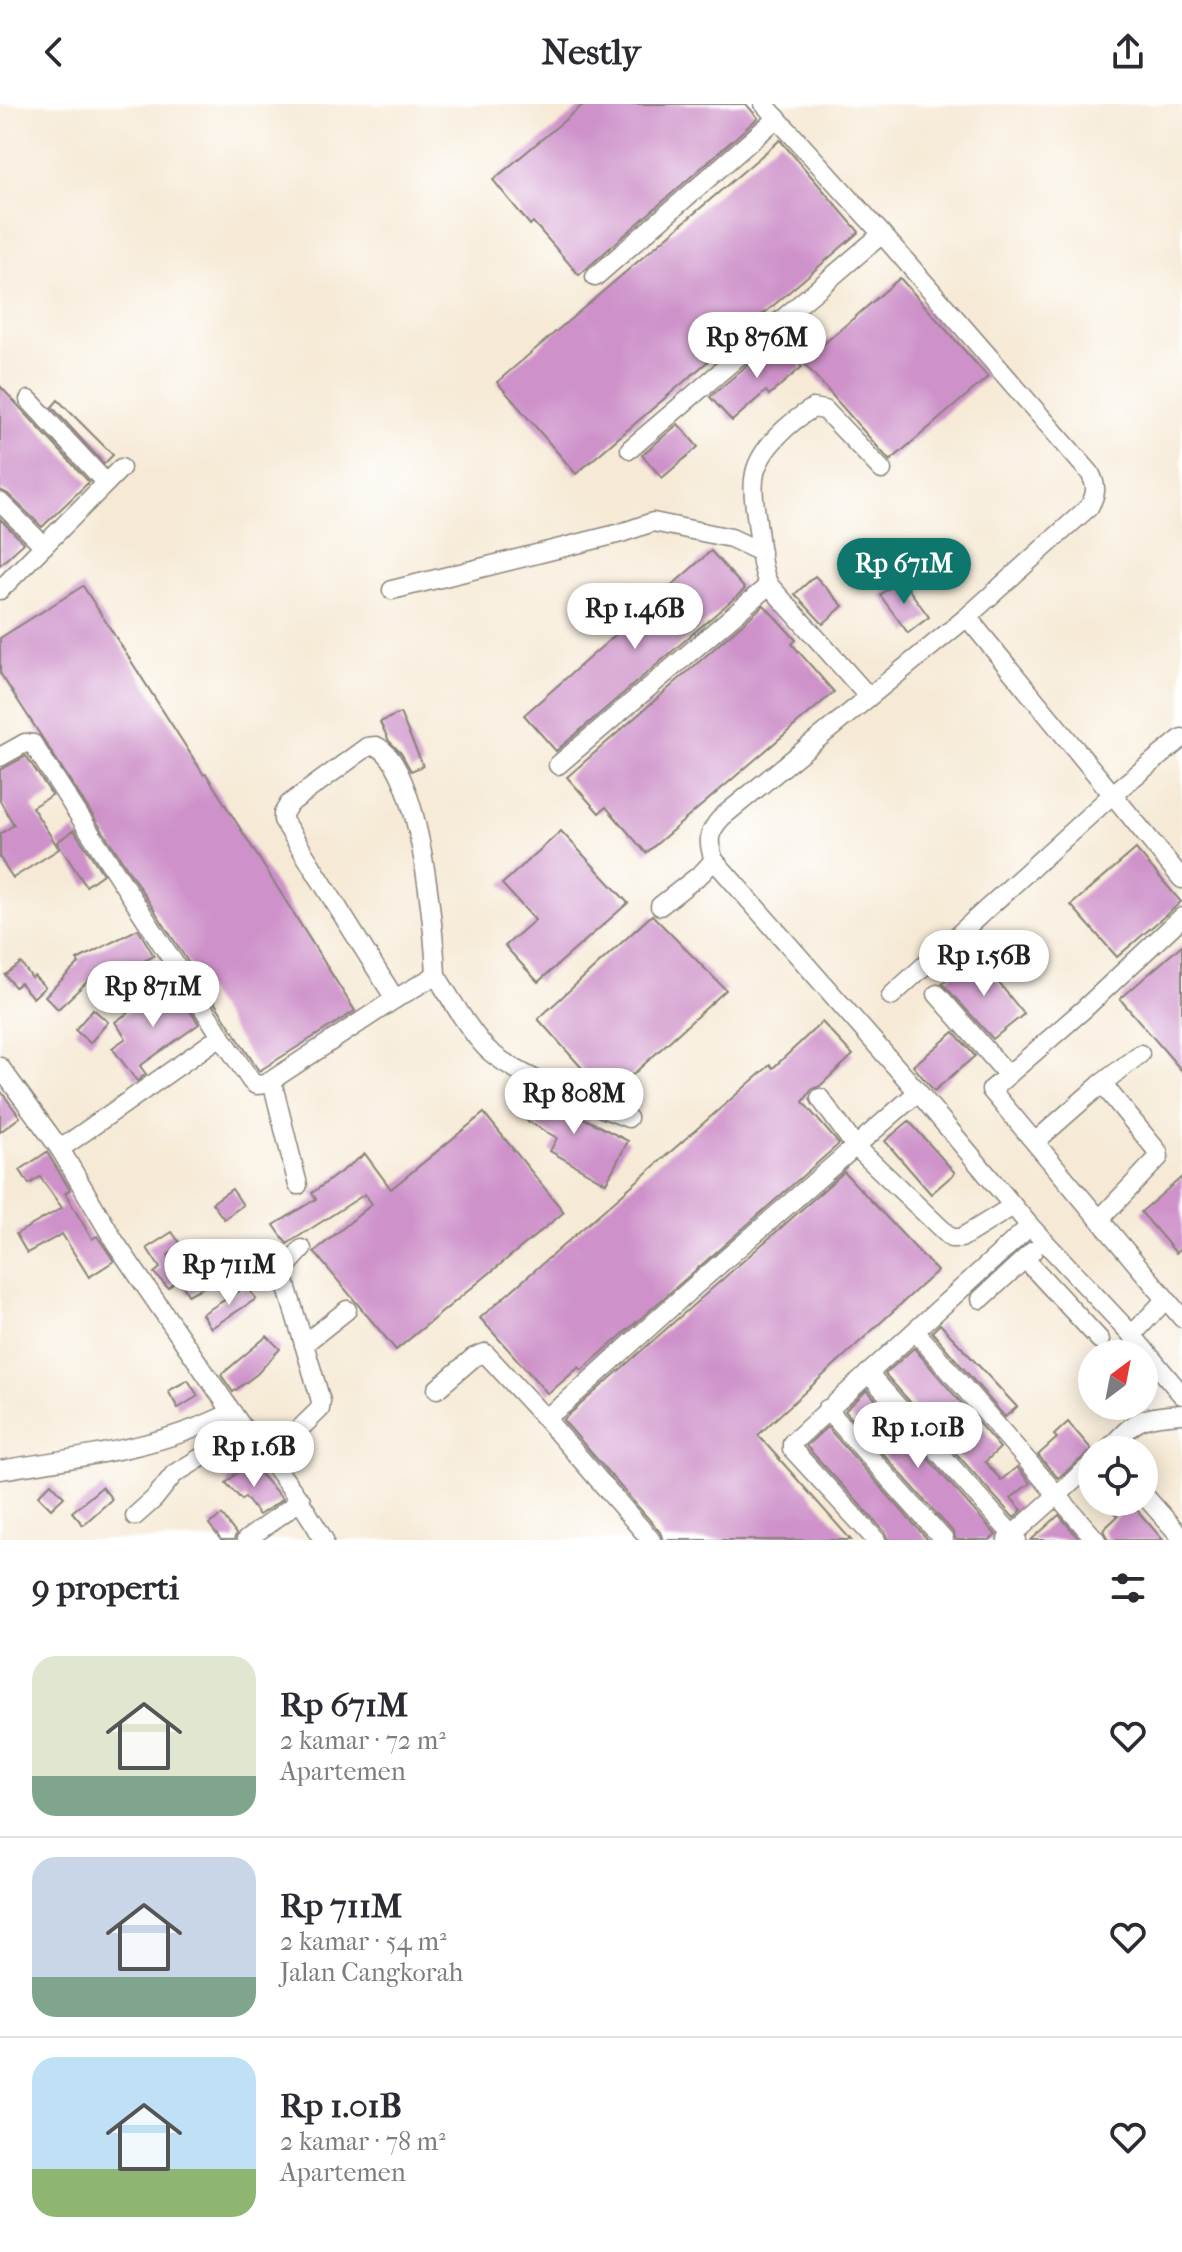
<!DOCTYPE html>
<html lang="id">
<head>
<meta charset="utf-8">
<style>
  body { margin:0; font-family:"IM FELL French Canon",serif; background:#f2f2f3; color:#2b2b33; height:100vh; display:flex; flex-direction:column; font-size:30px; white-space:nowrap }
  * { box-sizing:border-box; margin:0 }
  p { font-size:26px; color:#7c7c81 }
  .icon { flex:none; width:44px; height:44px; fill:none; stroke:currentColor; stroke-width:2; stroke-linecap:round; stroke-linejoin:round }
  .map { position:relative; height:1436px; overflow:hidden }
  .sheet { display:flex; flex-direction:column; background:#fff; flex:1 }
  .sheet>* { flex:none }
  .needle { width:52px; rotate:32deg }
  .buttons { position:absolute; left:1078px; top:1236px; display:grid; gap:16px }
  .buttons a { display:grid; place-items:center; width:80px; height:80px; border-radius:50%; background:#fff; box-shadow:0 4px 20px #0003; font-size:40px }
  .price { position:absolute; translate:-50% -68px; padding:0 18px; border-radius:28px; background:#fff; color:#222; font-size:26px; line-height:52px; filter:drop-shadow(0 2px 4px #0008) }
  .price::after { content:''; position:absolute; left:50%; top:48px; width:24px; height:18px; margin-left:-12px; background:inherit; clip-path:polygon(0 0,100% 0,50% 100%) }
  .price.current { background:#0f766e; color:#fff }
  ul { padding:0; list-style:none }
  li { display:flex; align-items:center; gap:24px; height:200px; padding:0 32px }
  li+li { border-top:2px solid #e1e1e2 }
  li span { display:grid; place-items:center; flex:none; width:224px; height:160px; border-radius:24px; color:#555 }
  li>.icon { margin-inline-start:auto }
  span .icon { width:96px; height:96px; fill:#fffc; stroke-width:1 }
  li b { font-size:34px }
  h2 { display:flex; justify-content:space-between; align-items:center; height:96px; padding:0 32px; font-size:34px }
  header { display:flex; justify-content:space-between; align-items:center; height:104px; padding:0 32px; background:#fff; font-size:36px; font-weight:800 }
  .map>svg:first-child { display:block }
  .building { fill:#ce91c9 }
  .lines { fill:none; stroke-linecap:round; stroke-linejoin:round }
  .minor-casing { stroke:#898379; stroke-width:21 }
  .minor { stroke:#fff; stroke-width:18 }
</style>
</head>
<body>
<header><svg class="icon" aria-label="back" viewBox="0 0 24 24"><path d="M15 5l-7 7 7 7"/></svg>Nestly<svg class="icon" aria-label="share" viewBox="0 0 24 24"><path d="M12 15V3M7 8l5-5 5 5M5 13v7h14v-7"/></svg></header>
<div class="map">
<svg width="1182" height="1436" viewBox="0 0 1182 1436">
  <rect width="100%" height="100%" fill="#fff"/>
  <filter id="ink" filterUnits="userSpaceOnUse"><feTurbulence type="fractalNoise" baseFrequency=".0125" numOctaves="2"/><feDisplacementMap in="SourceGraphic" scale="16" xChannelSelector="R" yChannelSelector="G"/><feConvolveMatrix kernelMatrix="1 2 1 2 8 2 1 2 1" color-interpolation-filters="sRGB"/></filter>
  <filter id="wash" filterUnits="userSpaceOnUse"><feTurbulence type="fractalNoise" baseFrequency=".006" numOctaves="4" result="noise"/><feDisplacementMap in="SourceGraphic" scale="32" xChannelSelector="R" yChannelSelector="G"/><feGaussianBlur stdDeviation="1.8" result="paint"/><feColorMatrix in="noise" values="0 0 0 0 0 0 0 0 0 0 0 0 0 0 0 0 0 1.4 0 .05"/><feComposite in="paint" operator="in"/></filter>
  <g filter="url(#wash)">
    <rect width="100%" height="100%" fill="#f6ead6"/>
    <g id="blocks">
      <g class="building">
        <polygon points="584,0 746,0 758,14 579,171 533,118 530,121 493,76"/>
        <polygon points="780,36 859,128 760,213 762,216 729,244 727,241 576,370 497,278"/>
        <polygon points="900,174 988,273 890,357 803,258"/>
        <polygon points="778,235 802,263 769,291 766,287 732,317 710,293"/>
        <polygon points="0,282 89,378 42,423 8,390 0,386"/>
        <polygon points="58,296 113,351 104,360 52,303"/>
        <polygon points="678,320 698,343 662,374 642,351"/>
        <polygon points="0,415 24,439 0,461"/>
        <polygon points="711,447 745,485 556,647 524,611"/>
        <polygon points="815,472 843,502 823,520 795,490"/>
        <polygon points="901,475 929,513 908,529 880,491"/>
        <polygon points="83,482 204,671 206,670 355,907 259,967 0,569 0,534"/>
        <polygon points="764,501 796,536 792,540 834,588 646,749 606,703 599,709 567,673"/>
        <polygon points="400,609 423,662 411,667 401,649 389,637 380,618"/>
        <polygon points="26,652 52,691 32,703 59,745 13,774 0,754 0,730 14,721 0,697 0,666"/>
        <polygon points="74,726 103,770 86,782 57,738"/>
        <polygon points="561,727 628,799 538,878 505,842 535,816 502,780"/>
        <polygon points="1136,745 1181,798 1117,853 1071,801"/>
        <polygon points="652,811 726,886 608,993 538,915"/>
        <polygon points="138,825 154,852 92,884 88,877 58,905 45,892 79,859 77,856"/>
        <polygon points="1182,841 1182,967 1120,895"/>
        <polygon points="977,852 1024,910 993,935 942,879"/>
        <polygon points="21,859 32,874 34,872 45,883 33,894 20,879 15,883 5,871"/>
        <polygon points="171,879 199,920 140,962 146,970 137,977 112,944 126,934 115,918"/>
        <polygon points="93,905 108,918 90,939 75,926"/>
        <polygon points="822,918 853,951 820,982 812,985 803,998 839,1040 582,1266 579,1263 548,1290 480,1214 770,961 773,964"/>
        <polygon points="954,928 975,952 934,987 913,962"/>
        <polygon points="527,985 628,1037 606,1079 550,1047 557,1034 513,1009"/>
        <polygon points="0,986 20,1013 0,1028"/>
        <polygon points="484,1009 564,1108 396,1246 314,1148 372,1100 365,1090 287,1140 274,1121 316,1095 312,1089 365,1050 391,1085"/>
        <polygon points="909,1017 955,1069 931,1090 885,1037"/>
        <polygon points="47,1048 70,1086 65,1089 92,1135 97,1132 114,1157 89,1173 62,1130 27,1149 16,1130 62,1104 40,1073 29,1080 20,1066"/>
        <polygon points="844,1068 937,1167 758,1331 851,1436 663,1436 660,1428 563,1316"/>
        <polygon points="1182,1073 1182,1143 1176,1149 1141,1108"/>
        <polygon points="232,1085 243,1101 224,1115 212,1099"/>
        <polygon points="172,1128 182,1142 168,1151 184,1170 168,1184 154,1169 160,1164 147,1144"/>
        <polygon points="224,1155 231,1169 188,1191 181,1178"/>
        <polygon points="247,1182 256,1195 211,1224 202,1210"/>
        <polygon points="940,1220 1017,1303 1005,1313 932,1228"/>
        <polygon points="267,1232 280,1245 257,1270 233,1288 221,1271"/>
        <polygon points="914,1244 1000,1344 985,1358 1001,1376 1017,1363 1030,1379 1011,1394 1022,1406 1014,1414 885,1270"/>
        <polygon points="188,1276 198,1292 178,1304 168,1287"/>
        <polygon points="867,1286 996,1431 990,1436 956,1436 953,1428 845,1307"/>
        <polygon points="1068,1318 1092,1346 1058,1374 1038,1351 1057,1334 1054,1331"/>
        <polygon points="827,1323 928,1436 888,1436 885,1428 806,1342"/>
        <polygon points="249,1358 283,1395 259,1411 245,1393 242,1396 226,1379"/>
        <polygon points="51,1379 64,1393 51,1405 38,1392"/>
        <polygon points="102,1383 112,1395 83,1421 72,1408"/>
        <polygon points="1105,1398 1130,1398 1163,1436 1108,1436 1103,1426 1118,1412"/>
        <polygon points="222,1411 236,1430 234,1436 221,1436 209,1420"/>
        <polygon points="1059,1411 1080,1436 1031,1436 1048,1421"/>
      </g>
    </g>
  </g>
  <g filter="url(#ink)">
    <use href="#blocks" fill-opacity="0" stroke="#898379" stroke-width="2"/>
    <g class="lines">
      <defs>
        <g id="minor">
          <path d="M764 0 882 130 1090 369C1097 382 1097 389 1089 403L967 513 722 713C708 728 707 737 714 756L918 988 1030 1122 1132 1231 1182 1291"/>
          <polyline points="595,173 777,14"/>
          <polyline points="29,296 106,379"/>
          <polyline points="630,345 882,130"/>
          <polyline points="0,398 44,442"/>
          <polyline points="0,486 121,364"/>
          <polyline points="392,486 621,429 653,418 731,434 761,448"/>
          <polyline points="967,513 1182,775"/>
          <path d="M868 592 769 481C760 463 761 446 758 426 756 407 751 388 755 369 761 343 791 317 813 304L825 306 882 366"/>
          <polyline points="0,653 25,639 33,640 221,932"/>
          <polyline points="558,661 769,481"/>
          <polyline points="660,802 702,769 714,756"/>
          <polyline points="937,890 1008,971"/>
          <polyline points="891,892 1114,689 1182,634"/>
          <path d="M395 895 283 716V710L289 700 367 643 376 642C420 661 434 826 436 871"/>
          <path d="M0 963 60 1045 115 1138 245 1327C276 1361 301 1396 324 1436"/>
          <polyline points="272,977 298,1081"/>
          <polyline points="1101,980 1140,950"/>
          <polyline points="820,994 855,1042 951,1134 961,1134 1013,1102"/>
          <polyline points="1035,1038 1101,980 1109,988 1158,1048 1159,1053 1100,1115"/>
          <path d="M60 1045 221 932 251 977 256 981 266 980 395 895 436 871C451 895 466 922 485 943 512 971 590 999 628 1014"/>
          <polyline points="302,1145 285,1164 283,1171 304,1240"/>
          <polyline points="1025,1155 1100,1236"/>
          <polyline points="981,1195 1033,1147"/>
          <polyline points="1166,1195 1182,1214"/>
          <polyline points="915,1227 1096,1436"/>
          <polyline points="1132,1231 1166,1195 991,986 1084,905 1182,813"/>
          <polyline points="868,1269 1017,1436"/>
          <polyline points="437,1285 474,1253 485,1249 545,1314"/>
          <polyline points="827,1305 944,1436"/>
          <path d="M1108 1346C1136 1315 1139 1313 1182 1310"/>
          <polyline points="270,1354 320,1305 321,1297 304,1240 347,1206"/>
          <path d="M0 1366C80 1353 159 1345 232 1308"/>
          <polyline points="1144,1391 1182,1434"/>
          <polyline points="135,1412 154,1395 174,1370 245,1327"/>
          <polyline points="246,1436 301,1396"/>
          <polyline points="651,1436 545,1314 564,1300 690,1186 918,988"/>
          <polyline points="876,1436 792,1345 792,1339 1030,1122"/>
          <polyline points="1007,1436 1092,1360"/>
        </g>
      </defs>
      <use href="#minor" class="minor-casing"/>
      <use href="#minor" class="minor"/>
    </g>
  </g>
</svg>
<div class="buttons">
<a><svg class="needle" viewBox="-14 -14 28 28"><path d="M0-13l5 13h-10z" fill="#e53935"/><path d="M0 13l5-13h-10z" fill="#7c7c81"/></svg></a>
<a><svg class="icon" aria-label="locate" viewBox="0 0 24 24"><circle cx="12" cy="12" r="6"/><path d="M12 2v4M12 18v4M2 12h4M18 12h4"/></svg></a>
</div>
<b class="price" style="left:757px;top:276px">Rp 876M</b>
<b class="price current" style="left:904px;top:502px">Rp 671M</b>
<b class="price" style="left:635px;top:547px">Rp 1.46B</b>
<b class="price" style="left:984px;top:894px">Rp 1.56B</b>
<b class="price" style="left:153px;top:925px">Rp 871M</b>
<b class="price" style="left:574px;top:1032px">Rp 808M</b>
<b class="price" style="left:229px;top:1203px">Rp 711M</b>
<b class="price" style="left:918px;top:1366px">Rp 1.01B</b>
<b class="price" style="left:254px;top:1385px">Rp 1.6B</b>
</div>
<section class="sheet">
<h2>9 properti<svg class="icon" aria-label="filters" viewBox="0 0 24 24"><path d="M4 7h16M4 17h16"/><circle cx="9" cy="7" r="2"/><circle cx="15" cy="17" r="2"/></svg></h2>
<ul>
<li><span style="background:linear-gradient(#dfe7d0 75%,#7fa58c 0)"><svg class="icon" aria-label="home" viewBox="0 0 24 24"><path d="M3 11l9-7 9 7M6 9v11h12V9"/></svg></span><div><b>Rp 671M</b><p>2 kamar · 72 m²</p><p>Apartemen</p></div><svg class="icon" aria-label="heart" viewBox="0 0 24 24"><path d="M12 20l-8-8c-3-5 5-10 8-4 3-6 11-1 8 4z"/></svg></li>
<li><span style="background:linear-gradient(#c9d6e8 75%,#7fa58c 0)"><svg class="icon" aria-label="home" viewBox="0 0 24 24"><path d="M3 11l9-7 9 7M6 9v11h12V9"/></svg></span><div><b>Rp 711M</b><p>2 kamar · 54 m²</p><p>Jalan Cangkorah</p></div><svg class="icon" aria-label="heart" viewBox="0 0 24 24"><path d="M12 20l-8-8c-3-5 5-10 8-4 3-6 11-1 8 4z"/></svg></li>
<li><span style="background:linear-gradient(#bfe0f5 70%,#8fb573 0)"><svg class="icon" aria-label="home" viewBox="0 0 24 24"><path d="M3 11l9-7 9 7M6 9v11h12V9"/></svg></span><div><b>Rp 1.01B</b><p>2 kamar · 78 m²</p><p>Apartemen</p></div><svg class="icon" aria-label="heart" viewBox="0 0 24 24"><path d="M12 20l-8-8c-3-5 5-10 8-4 3-6 11-1 8 4z"/></svg></li>
</ul>
</section>
</body>
</html>
